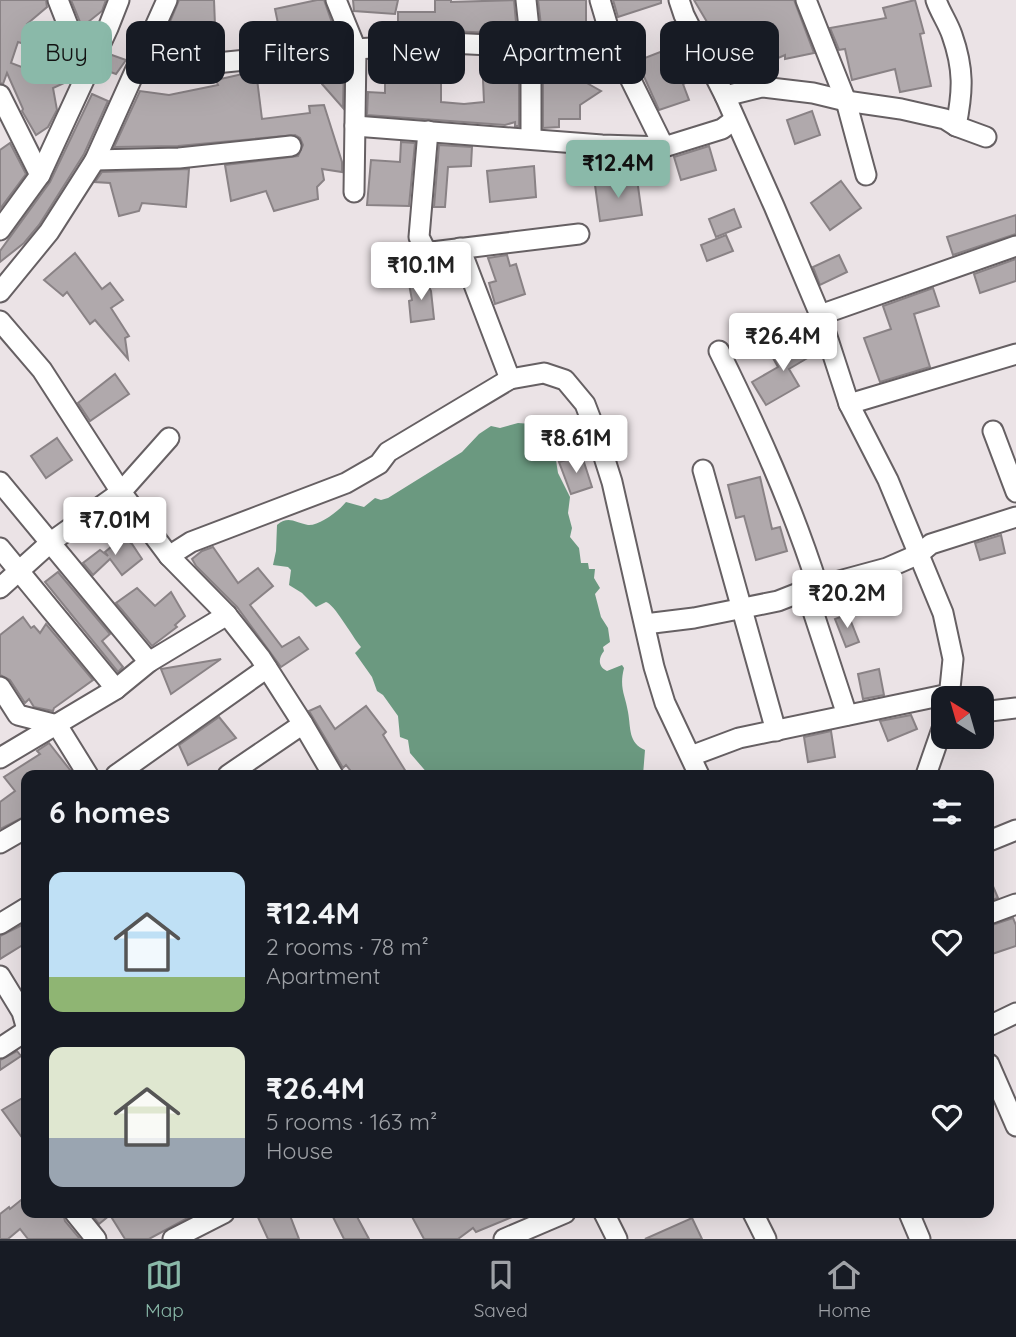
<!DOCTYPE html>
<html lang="en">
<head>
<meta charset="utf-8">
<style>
  body { margin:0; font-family:Quicksand,sans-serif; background:#20242c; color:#f1f3f6; height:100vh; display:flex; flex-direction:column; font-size:26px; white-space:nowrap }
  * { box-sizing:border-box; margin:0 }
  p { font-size:23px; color:#9ea1a6 }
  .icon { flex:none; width:38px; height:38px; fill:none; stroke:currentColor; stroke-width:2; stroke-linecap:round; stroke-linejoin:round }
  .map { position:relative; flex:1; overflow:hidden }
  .drawer { position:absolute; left:21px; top:770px; width:973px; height:448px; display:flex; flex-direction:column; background:#171b24; border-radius:14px; box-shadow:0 7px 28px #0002 }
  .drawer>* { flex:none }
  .guide { position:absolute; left:21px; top:21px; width:975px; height:63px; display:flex; gap:14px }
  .needle { width:46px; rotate:323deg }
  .tools { position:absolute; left:931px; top:686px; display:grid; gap:14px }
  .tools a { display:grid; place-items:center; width:63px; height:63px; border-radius:14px; background:#171b24; box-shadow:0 7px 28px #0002; font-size:35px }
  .price { position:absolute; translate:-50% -60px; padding:0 16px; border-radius:7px; background:#fff; color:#222; font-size:23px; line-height:46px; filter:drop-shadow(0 2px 4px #0008) }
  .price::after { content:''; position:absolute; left:50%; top:42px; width:21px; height:16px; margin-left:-10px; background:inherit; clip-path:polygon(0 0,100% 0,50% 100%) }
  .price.current { background:#8ab9a9; color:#111 }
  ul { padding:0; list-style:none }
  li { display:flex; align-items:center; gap:21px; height:175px; padding:0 28px }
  li span { display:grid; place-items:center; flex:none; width:196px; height:140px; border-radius:14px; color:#555 }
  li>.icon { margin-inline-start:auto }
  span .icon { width:84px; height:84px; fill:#fffc; stroke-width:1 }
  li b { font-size:30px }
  h2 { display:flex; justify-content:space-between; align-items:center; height:84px; padding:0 28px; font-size:30px }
  .pill { padding:0 24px; border-radius:14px; background:#171b24; box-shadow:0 7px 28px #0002; font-size:24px; line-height:63px }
  .pill.current { background:#8ab9a9; color:#111 }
  .menu { display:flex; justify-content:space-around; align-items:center; height:98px; border-top:2px solid #363941; background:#171b24; font-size:19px; color:#9ea1a6 }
  .menu a { display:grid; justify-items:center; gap:4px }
  .menu .current { color:#8ab9a9 }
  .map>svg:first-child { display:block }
  .water { fill:#6b9980 }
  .building { fill:#b0a9ac; stroke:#898285; stroke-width:2 }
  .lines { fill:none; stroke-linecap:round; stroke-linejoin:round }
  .minor-casing { stroke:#666063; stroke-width:23 }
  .minor { stroke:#fff; stroke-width:19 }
</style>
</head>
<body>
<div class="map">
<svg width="1016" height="1239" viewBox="0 0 1016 1239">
  <rect width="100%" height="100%" fill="#ebe3e6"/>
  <path class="water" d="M518 423 532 424 545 432 553 441 558 473 570 497 568 513 572 528 570 537 579 548 581 563H588L589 569H595L594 578 600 588 595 594 601 617 608 628 610 642 603 647 604 651C598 658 598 667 607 671L622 665 624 668C619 688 625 694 628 712 631 728 628 743 645 750L643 775H429L410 753 408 740 400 737 398 716 383 695 377 691 372 677 355 653 361 647C351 635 335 605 326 602L316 607 302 593 289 585 291 570 288 567 273 565 276 551 277 525C289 515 295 523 308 525 319 526 339 511 346 502L364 507 375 498 381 500 388 498 462 452 479 434 491 426 500 428Z"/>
  <g class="building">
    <polygon points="0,0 46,0 47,7 27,24 37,48 18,42 11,63 64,83 53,88 57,110 48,127 36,135 22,111 23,109 7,73 3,84 0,83"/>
    <polygon points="71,0 106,0 102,11 82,27"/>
    <polygon points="179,0 214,0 216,51 156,55"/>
    <polygon points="317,0 324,0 336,34 282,43 275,9"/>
    <polygon points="353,0 398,0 395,14 354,11"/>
    <polygon points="435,0 451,0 451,2 514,0 517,34 450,31 398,34 398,12 435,12"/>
    <polygon points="538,0 586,0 586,33 542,34"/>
    <polygon points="613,0 661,0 661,3 618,17"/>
    <polygon points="694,0 794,0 814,53 785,59 785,55 750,70 751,73 732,82 721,62 720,44"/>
    <polygon points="915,0 924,33 920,34 931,86 900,92 895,69 852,80 845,49 839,50 830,28 886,18 883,8"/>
    <polygon points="673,47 690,81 683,84 689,100 659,110 637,61"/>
    <polygon points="109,54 126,60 116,74 102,69"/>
    <polygon points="441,56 441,102 464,104 484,102 482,57 519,59 519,126 515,126 515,122 505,125 367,115 368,92 385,93 385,62 398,61 398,59"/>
    <polygon points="584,57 585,82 601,91 580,105 580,119 559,119 559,127 543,128 543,64 565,58"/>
    <polygon points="343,63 344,66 343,108 322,84 321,65"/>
    <polygon points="256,71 262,119 310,113 309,106 324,105 342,162 342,172 322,169 324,180 317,187 318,199 274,211 266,191 231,201 225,165 298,156 303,145 300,138 295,135 178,146 114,147 140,91 169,95 218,85 216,80"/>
    <polygon points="92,94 108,101 84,154 39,225 24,243 0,262 0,251 50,182"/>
    <polygon points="812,111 820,135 795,144 787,120"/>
    <polygon points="401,142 415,143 409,206 367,205 371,160 400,162"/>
    <polygon points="10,143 26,174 0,209 0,150"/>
    <polygon points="439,145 472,147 471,166 448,167 445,207 434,207"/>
    <polygon points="709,146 716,170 681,180 674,157"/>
    <polygon points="534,166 536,197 490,202 487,171"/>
    <polygon points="189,169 186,207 142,203 139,211 119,216 110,183 95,182 102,172"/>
    <polygon points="637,179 642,215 600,221 595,185"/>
    <polygon points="841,181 861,208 830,230 811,203"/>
    <polygon points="734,209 741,227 716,237 709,219"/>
    <polygon points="1016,215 1016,234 953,255 947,237"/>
    <polygon points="726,235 733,251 707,261 701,245"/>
    <polygon points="75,253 102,289 110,283 123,300 111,308 129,336 125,338 128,359 95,320 90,324 67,292 63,296 44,280"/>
    <polygon points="507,255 510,266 516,264 525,294 495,304 489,283 496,281 488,258"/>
    <polygon points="839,255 847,272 820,285 813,267"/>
    <polygon points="1016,259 1016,281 980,293 974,274"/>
    <polygon points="425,279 431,291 434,319 411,322 409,301 412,300 409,284"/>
    <polygon points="933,288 939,306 914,314 930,367 880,382 864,338 891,329 883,306"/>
    <polygon points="807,338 816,353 789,369 799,386 766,405 752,382 778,367 773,358"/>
    <polygon points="115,374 129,394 90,421 78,403"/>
    <polygon points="57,438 72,460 46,478 31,456"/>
    <polygon points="582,456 592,487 571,494 559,462"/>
    <polygon points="760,477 772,529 780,527 787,551 756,560 744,516 736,518 728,485"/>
    <polygon points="1001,535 1005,553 980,560 975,543"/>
    <polygon points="123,537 132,544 142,559 122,575 110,559 93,575 83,563 100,550 108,556 105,552"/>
    <polygon points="213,547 238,583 258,568 273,586 250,605 282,647 299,637 308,649 281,667 237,607 196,566 192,559 202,551"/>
    <polygon points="58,572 110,634 102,641 123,667 118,672 45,582"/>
    <polygon points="137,588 155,606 171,592 185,616 175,625 177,627 152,646 116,603"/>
    <polygon points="848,614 859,642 846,647 835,619"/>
    <polygon points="23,617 31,628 34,626 40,633 46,624 93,680 54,708 53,711 34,707 29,699 25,703 10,680 0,675 0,635"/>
    <polygon points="221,659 171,694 161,669"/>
    <polygon points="879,669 884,695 863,699 858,674"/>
    <polygon points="320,706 335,729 366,706 386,732 383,735 408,775 354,775 346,765 343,768 309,711"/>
    <polygon points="911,715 917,729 888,741 880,721"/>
    <polygon points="219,717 236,738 188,765 179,745"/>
    <polygon points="831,731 835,757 808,762 804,737"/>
    <polygon points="49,743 74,775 26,775 26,816 0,829 0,802 15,791 4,777 40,754 37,751"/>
    <polygon points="989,877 998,898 989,901"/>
    <polygon points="1013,918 1016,925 1016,946 989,955 989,926"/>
    <polygon points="22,925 26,933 26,943 0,959 0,936"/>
    <polygon points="17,1051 21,1056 0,1070 0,1060"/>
    <polygon points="26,1096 26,1143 2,1110"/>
    <polygon points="26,1196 26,1213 63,1213 65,1221 80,1239 28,1239 20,1229 8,1239 0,1239 0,1214 9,1207 10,1209"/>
    <polygon points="91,1213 197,1213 149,1239 125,1239 110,1215 99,1224"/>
    <polygon points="256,1213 289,1213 299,1239 268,1239"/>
    <polygon points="331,1213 355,1213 369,1239 344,1239"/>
    <polygon points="410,1213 522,1213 476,1232 473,1228 458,1239 424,1239"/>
    <polygon points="692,1218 702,1239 645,1239"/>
  </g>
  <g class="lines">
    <defs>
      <g id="minor">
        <polyline points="58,0 87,74"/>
        <polyline points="336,0 356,49 354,192"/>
        <polyline points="526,0 531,47 531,138"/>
        <polyline points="600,0 613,44 664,147"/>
        <polyline points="679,0 684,15 725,96 774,206 820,315 849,404 888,480 943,613 953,659 949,698"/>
        <polyline points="806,0 846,101 866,175"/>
        <path d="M936 0C940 12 948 23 952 35 964 69 963 91 956 126"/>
        <polyline points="136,71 356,49 449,43 531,47 613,44"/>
        <polyline points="0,95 40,175"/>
        <polyline points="725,96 762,87 813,93 846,101 901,109 945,119 956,126 986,137"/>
        <polyline points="355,126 602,145 664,147 722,129 734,120"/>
        <polyline points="428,131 419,237 425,249 432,252 579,234"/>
        <polyline points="95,160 179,158 291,146"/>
        <polyline points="0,230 40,175 108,28 119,0"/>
        <polyline points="460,248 510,379"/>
        <polyline points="0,292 49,232 95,160 167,0"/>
        <polyline points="820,315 1016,246"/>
        <polyline points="0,321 42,370 121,492 169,556 227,615 260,657 303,724 333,775"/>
        <path d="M719 351C757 428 792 505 818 587"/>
        <polyline points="849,404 1016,354"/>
        <polyline points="993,431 1016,492"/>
        <polyline points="703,470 776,731"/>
        <polyline points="0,482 149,662"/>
        <polyline points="0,548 116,689"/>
        <polyline points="169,556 191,542 346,483 379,464 388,452 510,379 544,373 565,380 585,404 598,438 612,482 654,667 665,703 699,775"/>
        <polyline points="0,588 51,542 121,492 169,438"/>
        <polyline points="806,590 847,715"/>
        <polyline points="645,624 694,618 778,601 806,590 887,568 919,554 931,544 1016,517"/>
        <polyline points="0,687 18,715 57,725 88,775"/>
        <polyline points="982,712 1016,708"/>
        <polyline points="691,756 739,738 949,694"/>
        <polyline points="0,758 116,689 149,662 227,615"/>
        <polyline points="116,775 267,668"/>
        <polyline points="228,775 303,724"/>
        <polyline points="926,775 943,726"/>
        <polyline points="989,841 1016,830"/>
        <polyline points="0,843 26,828"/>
        <polyline points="989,914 1016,904"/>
        <polyline points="0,924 26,908"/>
        <polyline points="0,976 22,1012 26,1026"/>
        <polyline points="989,1026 1016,1013"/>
        <polyline points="0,1048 26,1031"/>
        <polyline points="989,1064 1016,1126"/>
        <polyline points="75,1213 96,1239"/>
        <polyline points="604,1213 617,1239"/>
        <polyline points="753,1213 766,1239"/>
        <polyline points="909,1213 920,1239"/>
        <polyline points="173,1239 224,1213"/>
        <polyline points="504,1239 565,1213"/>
      </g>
    </defs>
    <use href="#minor" class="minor-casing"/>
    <use href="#minor" class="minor"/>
  </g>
</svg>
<div class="tools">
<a><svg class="needle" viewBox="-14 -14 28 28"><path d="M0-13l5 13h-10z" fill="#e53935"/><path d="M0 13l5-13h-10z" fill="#9ea1a6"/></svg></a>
</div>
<b class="price current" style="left:618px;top:200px">₹12.4M</b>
<b class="price" style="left:421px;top:302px">₹10.1M</b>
<b class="price" style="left:783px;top:373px">₹26.4M</b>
<b class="price" style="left:576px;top:475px">₹8.61M</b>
<b class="price" style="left:115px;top:557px">₹7.01M</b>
<b class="price" style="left:847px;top:630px">₹20.2M</b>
<div class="guide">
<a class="pill current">Buy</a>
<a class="pill">Rent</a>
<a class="pill">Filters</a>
<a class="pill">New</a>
<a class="pill">Apartment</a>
<a class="pill">House</a>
</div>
<section class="drawer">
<h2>6 homes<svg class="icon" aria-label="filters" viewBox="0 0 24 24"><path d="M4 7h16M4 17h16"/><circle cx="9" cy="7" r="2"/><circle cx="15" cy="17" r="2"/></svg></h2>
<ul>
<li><span style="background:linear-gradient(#bfe0f5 75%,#8fb573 0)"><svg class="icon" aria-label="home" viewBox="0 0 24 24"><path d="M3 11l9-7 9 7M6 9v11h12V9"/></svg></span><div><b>₹12.4M</b><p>2 rooms · 78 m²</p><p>Apartment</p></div><svg class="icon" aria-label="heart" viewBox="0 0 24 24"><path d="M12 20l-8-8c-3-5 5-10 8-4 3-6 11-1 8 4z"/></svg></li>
<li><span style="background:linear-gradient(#dfe7d0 65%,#9aa5b1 0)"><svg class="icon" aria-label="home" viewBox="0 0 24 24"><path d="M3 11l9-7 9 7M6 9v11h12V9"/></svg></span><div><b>₹26.4M</b><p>5 rooms · 163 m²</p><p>House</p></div><svg class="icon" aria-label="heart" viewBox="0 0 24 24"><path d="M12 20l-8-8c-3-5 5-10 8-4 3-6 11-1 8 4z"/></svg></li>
</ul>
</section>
</div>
<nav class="menu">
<a class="current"><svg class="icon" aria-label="map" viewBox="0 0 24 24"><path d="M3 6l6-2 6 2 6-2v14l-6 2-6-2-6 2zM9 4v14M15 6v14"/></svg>Map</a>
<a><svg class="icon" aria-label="saved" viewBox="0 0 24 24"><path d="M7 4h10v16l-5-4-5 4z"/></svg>Saved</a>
<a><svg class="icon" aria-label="home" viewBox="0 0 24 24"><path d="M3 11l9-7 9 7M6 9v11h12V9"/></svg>Home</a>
</nav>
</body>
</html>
